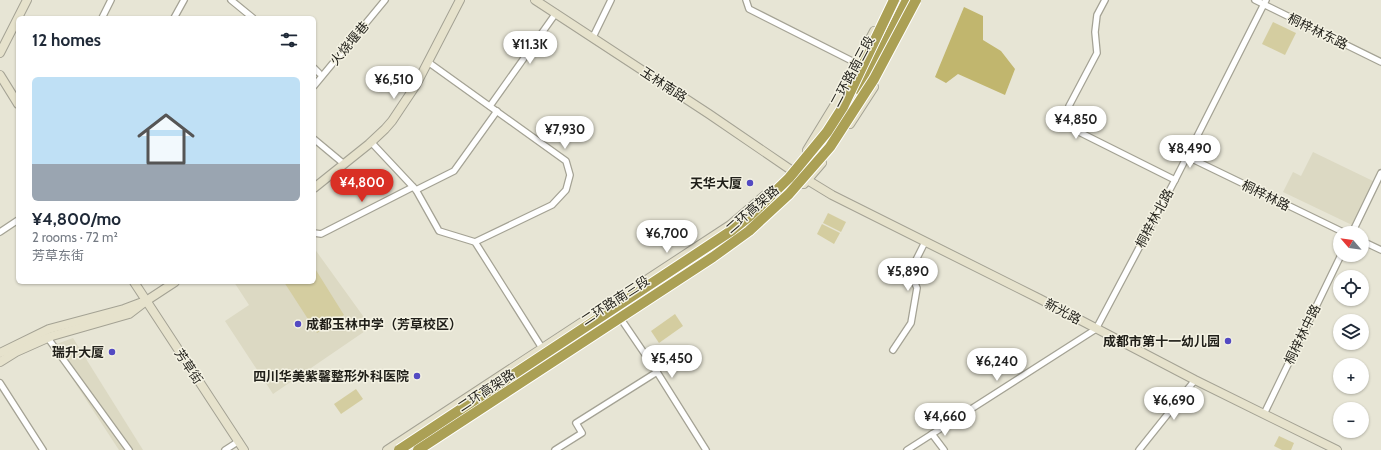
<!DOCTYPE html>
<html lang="en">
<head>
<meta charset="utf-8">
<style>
  body { margin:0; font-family:Cabin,"Noto Sans SC",sans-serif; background:#f2f2f3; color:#1f2937; height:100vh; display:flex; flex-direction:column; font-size:15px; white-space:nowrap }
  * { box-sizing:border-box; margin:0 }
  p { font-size:13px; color:#747a83 }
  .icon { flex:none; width:22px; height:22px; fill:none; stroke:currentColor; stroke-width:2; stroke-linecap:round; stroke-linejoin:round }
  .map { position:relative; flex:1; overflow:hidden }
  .panel { position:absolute; left:16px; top:16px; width:300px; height:268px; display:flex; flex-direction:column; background:#fff; border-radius:6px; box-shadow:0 1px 3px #0004 }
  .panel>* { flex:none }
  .needle { width:26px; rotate:298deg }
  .fabs { position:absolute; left:1333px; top:226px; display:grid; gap:8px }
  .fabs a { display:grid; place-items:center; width:36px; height:36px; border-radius:50%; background:#fff; box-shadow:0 1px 3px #0004; font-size:20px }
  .price { position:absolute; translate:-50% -34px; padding:0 9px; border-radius:14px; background:#fff; color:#222; font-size:13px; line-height:26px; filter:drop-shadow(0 1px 2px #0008) }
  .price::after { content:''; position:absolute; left:50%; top:24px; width:12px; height:9px; margin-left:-6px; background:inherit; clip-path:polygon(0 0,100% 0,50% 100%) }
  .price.current { background:#d93025; color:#fff }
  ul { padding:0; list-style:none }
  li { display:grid; align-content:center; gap:8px; height:212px; padding:0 16px }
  li span { display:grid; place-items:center; height:124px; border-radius:6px; color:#555 }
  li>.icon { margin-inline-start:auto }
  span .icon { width:72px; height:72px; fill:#fffc; stroke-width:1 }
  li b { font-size:17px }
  h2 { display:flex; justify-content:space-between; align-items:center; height:48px; padding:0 16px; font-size:17px }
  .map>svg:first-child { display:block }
  .built { fill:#dcd9c3 }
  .green { fill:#d4cda0 }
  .water { fill:#c1b66e }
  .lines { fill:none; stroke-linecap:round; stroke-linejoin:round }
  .street-casing { stroke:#a4a294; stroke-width:8 }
  .secondary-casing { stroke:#a4a294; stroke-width:10 }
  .highway-casing { stroke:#fff; stroke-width:12 }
  .street { stroke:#fff; stroke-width:5.5 }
  .secondary { stroke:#e6e2cc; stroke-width:8 }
  .highway { stroke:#aba055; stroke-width:10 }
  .highway-bridge-casing { stroke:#fff; stroke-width:12; stroke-linecap:butt }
  .highway-bridge { stroke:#aba055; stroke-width:10 }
  .poi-dot { fill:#534ac2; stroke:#f4f2e3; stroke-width:1.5 }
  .labels { text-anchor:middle; stroke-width:3; stroke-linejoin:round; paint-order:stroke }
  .street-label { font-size:13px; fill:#201f19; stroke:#f4f2e3 }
  .poi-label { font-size:13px; font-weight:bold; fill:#201f19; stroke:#f4f2e3; text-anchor:end }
</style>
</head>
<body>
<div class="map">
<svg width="1381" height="450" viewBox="0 0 1381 450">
  <rect width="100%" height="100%" fill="#e7e5d5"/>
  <g class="built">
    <polygon points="1313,152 1373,181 1352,225 1283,192 1293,172 1301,176"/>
    <polygon points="314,248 371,327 273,394 225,321 249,305 234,282 314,282"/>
    <polygon points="73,338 143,450 119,450 51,346"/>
  </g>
  <g class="green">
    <polygon points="1273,22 1296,33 1285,55 1262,44"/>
    <polygon points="828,213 846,222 841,232 823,223"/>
    <polygon points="822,224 840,233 834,244 817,234"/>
    <polygon points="314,267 344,315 317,333 284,282 314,282"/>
    <polygon points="675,314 683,326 659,343 651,331"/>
    <polygon points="356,389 363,399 341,414 334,404"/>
    <polygon points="1279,436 1294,443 1291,450 1282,450 1274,446"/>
  </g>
  <polygon class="water" points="964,7 983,16 983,40 1001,51 1015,69 1005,95 958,74 946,83 935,77"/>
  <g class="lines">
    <defs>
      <g id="street">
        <polyline points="231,0 253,18"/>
        <polyline points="746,0 749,9 858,64"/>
        <polyline points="1105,0 1097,15 1095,32 1097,53 1069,106 1067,116 1073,129 1175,180"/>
        <polyline points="1255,0 1381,62"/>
        <polyline points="102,18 111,0"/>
        <polyline points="174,18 184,0"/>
        <polyline points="593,37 611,0"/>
        <polyline points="428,62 566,161 570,175 566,190 552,205 475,242"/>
        <polyline points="314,68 319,73"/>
        <polyline points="314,86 385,0"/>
        <polyline points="490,106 556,13"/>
        <polyline points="314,139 344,164"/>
        <polyline points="371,142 416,190 439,231 475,242 542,348"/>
        <polyline points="1186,156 1345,233"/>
        <polyline points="416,190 454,171 497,111"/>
        <polyline points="0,232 18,220"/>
        <polyline points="314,233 321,234 413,187"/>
        <polyline points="1352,233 1381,173"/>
        <polyline points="1362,241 1381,250"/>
        <polyline points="621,319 657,372 706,450"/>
        <polyline points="50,341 129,450"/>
        <polyline points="893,350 911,323 917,288 910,272 925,242"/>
        <polyline points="0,383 43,450"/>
        <polyline points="1264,414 1341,255"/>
        <polyline points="932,434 944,450"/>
        <polyline points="225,450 239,441"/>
        <polyline points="555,450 582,433 576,423 657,372"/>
        <polyline points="907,450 1096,329 1175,180 1266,0"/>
        <polyline points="1139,450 1195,380"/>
      </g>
      <g id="secondary">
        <polyline points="535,0 709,114 791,170 832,195 1040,299 1195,380 1337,450"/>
        <polyline points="0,53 27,0"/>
        <polyline points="0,75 18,104"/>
        <polyline points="850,124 874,87"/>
        <polyline points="807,150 840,96 874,31"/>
        <polyline points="804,184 822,163"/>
        <polyline points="314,188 369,144 385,129 392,121 416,85 460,0"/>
        <polyline points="134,282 244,450"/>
        <polyline points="0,353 49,329 124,309 140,303"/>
        <polyline points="0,362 16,352 52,336 129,314 146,301 175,282"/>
        <polyline points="387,450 730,225 765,195"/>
      </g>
      <polyline id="highway" points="861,92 907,0"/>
    </defs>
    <use href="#street" class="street-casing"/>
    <use href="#secondary" class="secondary-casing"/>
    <use href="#highway" class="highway-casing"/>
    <use href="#street" class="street"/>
    <use href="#secondary" class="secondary"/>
    <use href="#highway" class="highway"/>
    <defs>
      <g id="highway-bridge">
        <polyline points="399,450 731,231 751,215 789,178 827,132 843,107 894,0"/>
        <polyline points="418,450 713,257 749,231 789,194 830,147 874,79 916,0"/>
      </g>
    </defs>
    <use href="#highway-bridge" class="highway-bridge-casing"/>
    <use href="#highway-bridge" class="highway-bridge"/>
  </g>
  <g class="poi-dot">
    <circle cx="750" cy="183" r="4"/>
    <circle cx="298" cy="324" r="4"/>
    <circle cx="1228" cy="341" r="4"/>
    <circle cx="112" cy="352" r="4"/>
    <circle cx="417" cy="376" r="4"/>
  </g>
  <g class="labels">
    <g class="street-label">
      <text transform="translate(1318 31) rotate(26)" y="5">桐梓林东路</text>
      <text transform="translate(349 43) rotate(-50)" y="5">火烧堰巷</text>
      <text transform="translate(852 71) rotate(-62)" y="5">二环路南三段</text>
      <text transform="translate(664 84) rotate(33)" y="5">玉林南路</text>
      <text transform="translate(1266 195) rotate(26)" y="5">桐梓林路</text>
      <text transform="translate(752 209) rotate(-41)" y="5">二环高架路</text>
      <text transform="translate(1154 218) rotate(-62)" y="5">桐梓林北路</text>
      <text transform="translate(615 300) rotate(-33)" y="5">二环路南三段</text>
      <text transform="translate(1063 311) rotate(28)" y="5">新光路</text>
      <text transform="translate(1302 334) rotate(-64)" y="5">桐梓林中路</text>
      <text transform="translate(189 366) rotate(56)" y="5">芳草街</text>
      <text transform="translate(486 390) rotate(-33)" y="5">二环高架路</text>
    </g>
    <g class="poi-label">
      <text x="742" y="188">天华大厦</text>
      <text x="306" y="329" text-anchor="start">成都玉林中学（芳草校区）</text>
      <text x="1220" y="346">成都市第十一幼儿园</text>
      <text x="104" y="357">瑞升大厦</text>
      <text x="409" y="381">四川华美紫馨整形外科医院</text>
    </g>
  </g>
</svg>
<div class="fabs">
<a><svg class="needle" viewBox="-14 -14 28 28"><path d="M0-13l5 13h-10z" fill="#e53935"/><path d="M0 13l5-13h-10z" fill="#747a83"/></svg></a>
<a><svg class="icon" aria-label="locate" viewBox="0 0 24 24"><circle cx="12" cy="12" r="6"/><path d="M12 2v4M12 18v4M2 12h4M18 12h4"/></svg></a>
<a><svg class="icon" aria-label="layers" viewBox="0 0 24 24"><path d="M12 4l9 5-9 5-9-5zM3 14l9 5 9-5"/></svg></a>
<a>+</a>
<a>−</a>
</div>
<b class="price" style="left:530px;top:65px">¥11.3K</b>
<b class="price" style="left:394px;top:100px">¥6,510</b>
<b class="price" style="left:1076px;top:140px">¥4,850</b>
<b class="price" style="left:565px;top:150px">¥7,930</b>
<b class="price" style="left:1190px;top:169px">¥8,490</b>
<b class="price current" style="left:362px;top:203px">¥4,800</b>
<b class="price" style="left:667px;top:254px">¥6,700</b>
<b class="price" style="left:908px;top:292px">¥5,890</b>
<b class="price" style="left:672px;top:379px">¥5,450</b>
<b class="price" style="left:997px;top:382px">¥6,240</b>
<b class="price" style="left:1174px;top:421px">¥6,690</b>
<b class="price" style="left:945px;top:437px">¥4,660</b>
<section class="panel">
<h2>12 homes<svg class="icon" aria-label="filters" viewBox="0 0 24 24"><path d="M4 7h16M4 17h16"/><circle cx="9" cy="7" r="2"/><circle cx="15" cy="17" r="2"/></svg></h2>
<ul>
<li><span style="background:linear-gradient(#bfe0f5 70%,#9aa5b1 0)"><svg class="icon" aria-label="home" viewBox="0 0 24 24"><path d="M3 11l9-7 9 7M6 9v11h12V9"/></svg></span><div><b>¥4,800/mo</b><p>2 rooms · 72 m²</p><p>芳草东街</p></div></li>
</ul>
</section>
</div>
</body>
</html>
